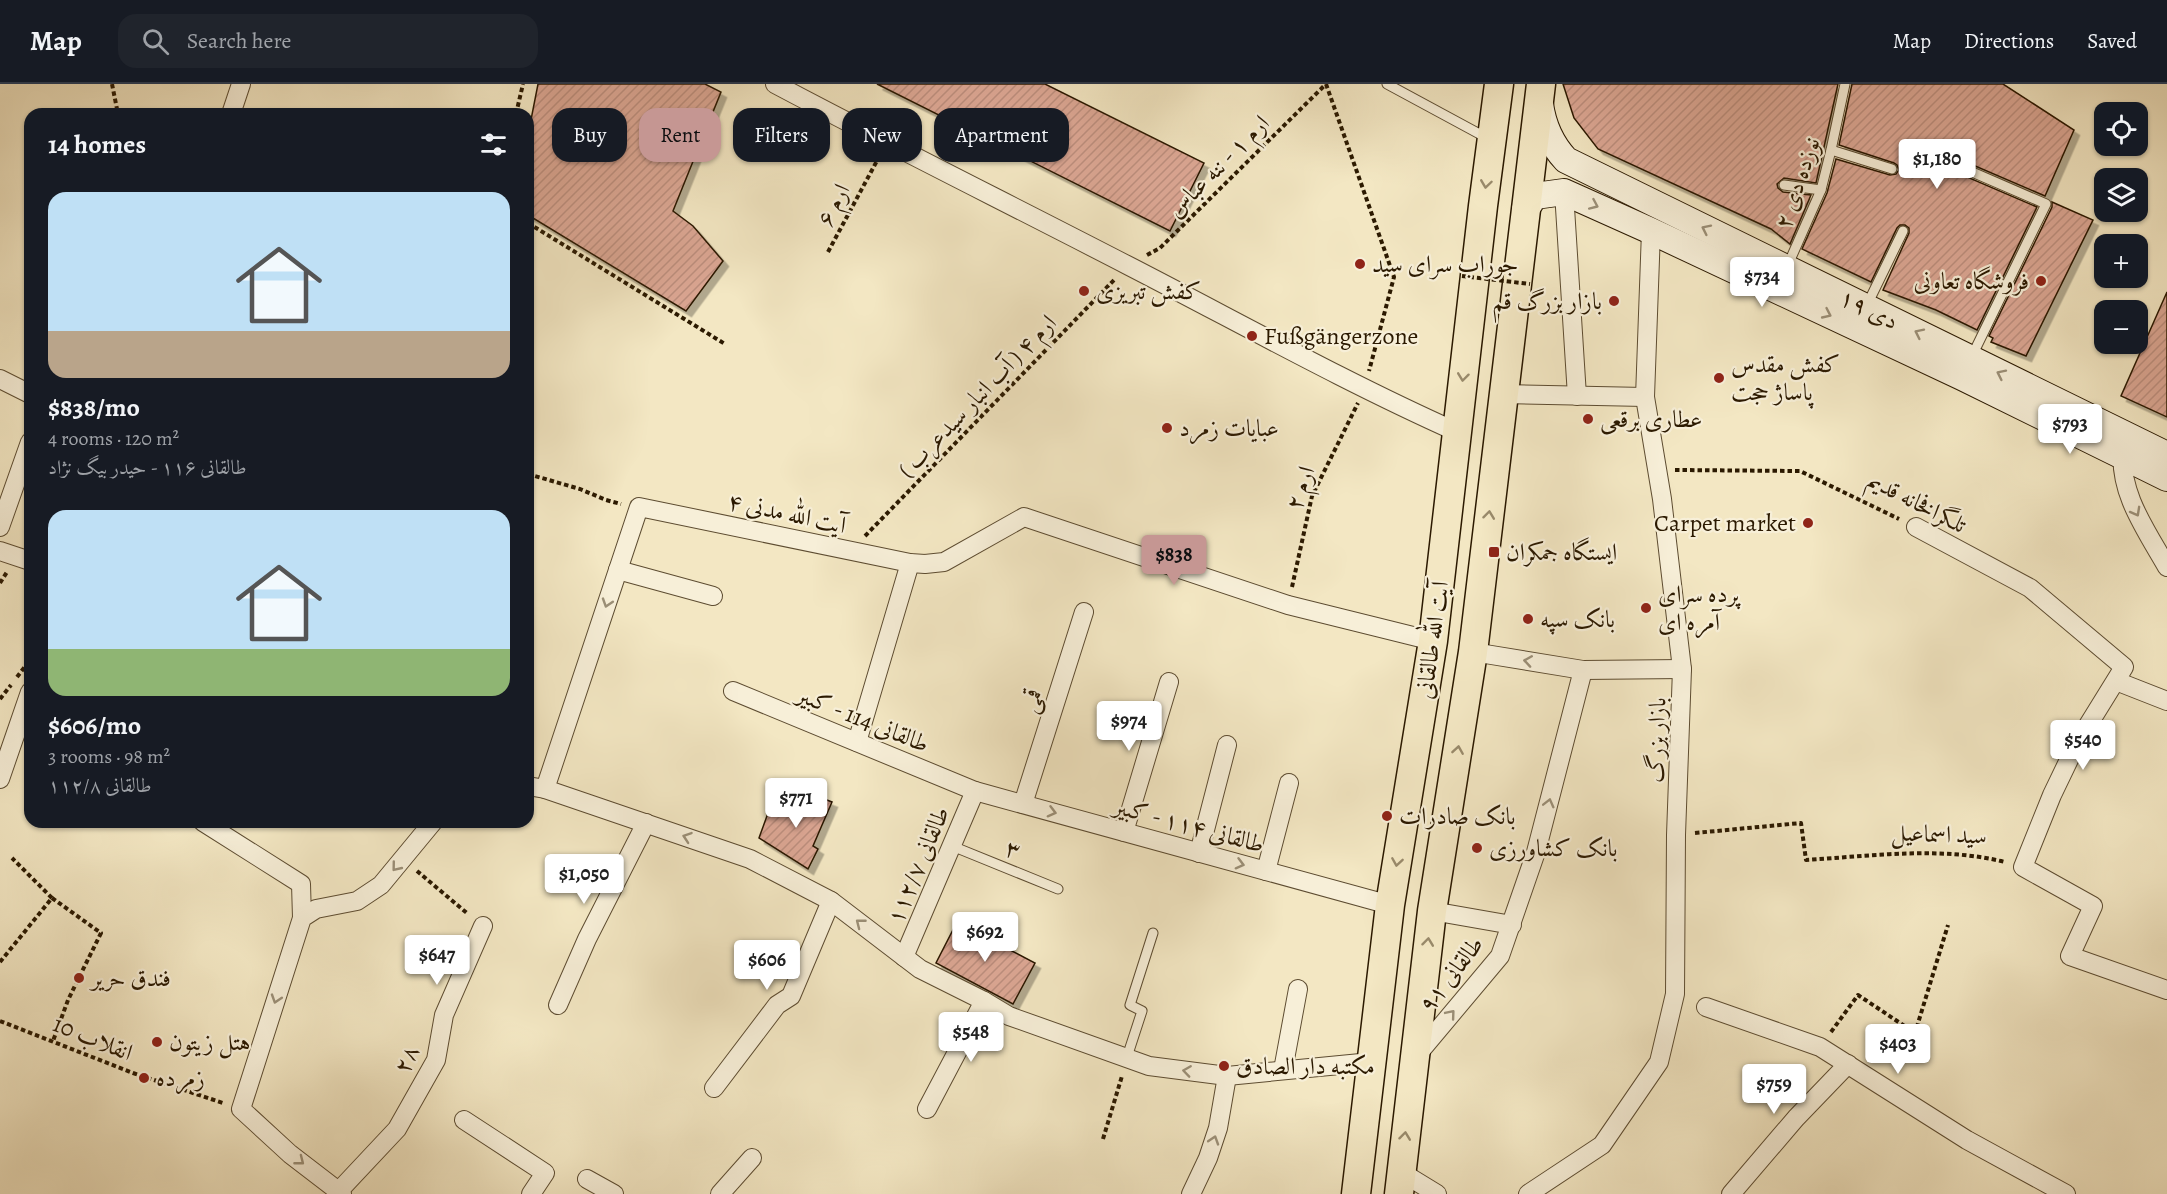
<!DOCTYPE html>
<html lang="en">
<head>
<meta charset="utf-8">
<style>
  body { margin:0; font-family:Alegreya,Amiri,serif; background:#20242c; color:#f1f3f6; height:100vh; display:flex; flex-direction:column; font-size:22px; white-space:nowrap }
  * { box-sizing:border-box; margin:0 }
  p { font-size:20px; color:#9ea1a6 }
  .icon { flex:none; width:33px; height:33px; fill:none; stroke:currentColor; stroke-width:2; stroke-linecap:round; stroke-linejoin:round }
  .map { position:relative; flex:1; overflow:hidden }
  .side { position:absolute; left:24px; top:24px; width:510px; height:720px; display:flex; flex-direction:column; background:#171b24; border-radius:18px; box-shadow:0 2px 4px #0004 }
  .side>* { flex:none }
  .top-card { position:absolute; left:552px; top:24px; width:570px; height:54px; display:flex; gap:12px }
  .controls { position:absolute; left:2094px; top:18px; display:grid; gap:12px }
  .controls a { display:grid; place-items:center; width:54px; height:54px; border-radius:12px; background:#171b24; box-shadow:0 2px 4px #0004; font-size:30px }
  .price { position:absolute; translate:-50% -51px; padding:0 14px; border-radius:6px; background:#fff; color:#222; font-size:20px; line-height:39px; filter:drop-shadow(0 2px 3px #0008) }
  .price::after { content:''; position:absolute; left:50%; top:36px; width:18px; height:14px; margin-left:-9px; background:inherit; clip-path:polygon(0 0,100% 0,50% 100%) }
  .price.on { background:#c59692; color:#111 }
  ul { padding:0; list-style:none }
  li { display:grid; align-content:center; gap:12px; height:318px; padding:0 24px }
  li span { display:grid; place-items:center; height:186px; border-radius:18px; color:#555 }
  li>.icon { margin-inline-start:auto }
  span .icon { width:108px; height:108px; fill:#fffc; stroke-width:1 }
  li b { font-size:26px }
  h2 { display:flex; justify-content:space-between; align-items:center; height:72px; padding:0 24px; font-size:26px }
  .chip { padding:0 21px; border-radius:18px; background:#171b24; box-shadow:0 2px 4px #0004; font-size:21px; line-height:54px }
  .chip.on { background:#c59692; color:#111 }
  header { display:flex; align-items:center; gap:36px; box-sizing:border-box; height:84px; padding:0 30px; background:#171b24; border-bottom:2px solid #363941 }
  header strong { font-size:28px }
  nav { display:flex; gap:33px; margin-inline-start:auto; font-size:21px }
  .search { width:420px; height:54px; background:#20242c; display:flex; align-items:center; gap:15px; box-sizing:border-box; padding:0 21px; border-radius:18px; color:#9ea1a6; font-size:22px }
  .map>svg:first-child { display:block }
  .building { fill:url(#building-hatch); stroke:#2b1900; stroke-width:1.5; filter:url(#shadow) }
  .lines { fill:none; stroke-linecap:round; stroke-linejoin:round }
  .lane-casing { stroke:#5d4c31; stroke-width:11 }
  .street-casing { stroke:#5d4c31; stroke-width:20 }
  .secondary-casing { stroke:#2b1900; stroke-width:28 }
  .primary-casing { stroke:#2b1900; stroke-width:31 }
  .path { stroke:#2b1900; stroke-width:4; stroke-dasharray:4.5 3; stroke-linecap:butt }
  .lane { stroke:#f7efd8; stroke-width:9 }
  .street { stroke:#f7efd8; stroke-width:18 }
  .secondary { stroke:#f7efd8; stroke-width:26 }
  .primary { stroke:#f3e7c3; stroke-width:28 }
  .path-bridge { stroke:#2b1900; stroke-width:4; stroke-dasharray:4.5 3; stroke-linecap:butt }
  .oneway { stroke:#998a6b }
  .oneway2 { stroke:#9b8f77 }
  .poi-dot { fill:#8f2418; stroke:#f7efd8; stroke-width:2 }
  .labels { text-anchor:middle; stroke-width:4.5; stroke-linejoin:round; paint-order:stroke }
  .street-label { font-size:24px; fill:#2b1900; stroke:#f7efd8 }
  .poi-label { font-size:24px; fill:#2b1900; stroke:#f7efd8; text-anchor:start }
</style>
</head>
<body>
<header>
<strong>Map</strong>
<div class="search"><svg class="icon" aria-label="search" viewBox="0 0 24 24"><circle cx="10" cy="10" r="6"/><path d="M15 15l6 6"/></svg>Search here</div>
<nav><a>Map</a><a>Directions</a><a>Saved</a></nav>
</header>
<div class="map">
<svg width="2167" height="1110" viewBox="0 0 2167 1110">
  <defs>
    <pattern id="building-hatch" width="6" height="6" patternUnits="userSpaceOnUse" patternTransform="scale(1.5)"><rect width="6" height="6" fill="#dba693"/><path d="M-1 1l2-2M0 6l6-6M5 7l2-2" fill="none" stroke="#bc8e7d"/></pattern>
    <filter id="shadow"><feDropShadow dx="5.5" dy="5.5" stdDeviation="0" flood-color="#0004"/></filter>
  </defs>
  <rect width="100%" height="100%" fill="#f3e7c3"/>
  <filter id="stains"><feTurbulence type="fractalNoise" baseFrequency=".00333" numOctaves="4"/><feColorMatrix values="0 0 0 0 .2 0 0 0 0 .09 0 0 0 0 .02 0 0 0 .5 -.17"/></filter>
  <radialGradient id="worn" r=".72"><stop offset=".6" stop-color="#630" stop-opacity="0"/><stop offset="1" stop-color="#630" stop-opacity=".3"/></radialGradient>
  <g class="building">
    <polygon points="538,0 705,0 721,8 673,127 693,142 723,177 686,227 528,131 528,51"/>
    <polygon points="877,0 1045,0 1204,79 1170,147"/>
    <polygon points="1563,0 1838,0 1816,99 1784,94 1777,100 1778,104 1783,108 1811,111 1790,160 1771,145 1598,65 1574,34"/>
    <polygon points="1852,0 2003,0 2074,46 2045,112 1945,69 1941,68 1936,72 1935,76 1939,81 2037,123 1977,246 1936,226 1883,206 1909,149 1909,144 1905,141 1900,141 1897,144 1871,198 1802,165 1827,109 1836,75 1890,91 1896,90 1899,86 1897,81 1894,79 1839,61"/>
    <polygon points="2052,118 2093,136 2026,272 1991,258 1993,254 1989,252 2052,123"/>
    <polygon points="2167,208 2167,333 2121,312"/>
    <polygon points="806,708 832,718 813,762 818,765 808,785 759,754 772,718 795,732"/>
    <polygon points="957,838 1035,879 1013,920 936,879"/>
  </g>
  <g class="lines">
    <defs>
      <g id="lane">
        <polyline points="1387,0 1487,54"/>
        <polyline points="1831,66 1892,85"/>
        <polyline points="1942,75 2046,120 1971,274"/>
        <polyline points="1784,101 1821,106"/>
        <polyline points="1787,183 1821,106 1831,66 1845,0"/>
        <polyline points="1867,221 1903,147"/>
        <polyline points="952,762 1058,805"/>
        <polyline points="1127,973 1142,927 1130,921 1153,849"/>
      </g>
      <g id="street">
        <path d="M775 0C892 62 1011 121 1129 182 1238 238 1345 298 1457 348"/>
        <polyline points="231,30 241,0"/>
        <polyline points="1564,108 1577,312"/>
        <polyline points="0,295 30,310"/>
        <polyline points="1503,310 1645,313"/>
        <path d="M2123 364C2118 408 2146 446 2167 483"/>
        <polyline points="0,443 30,358"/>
        <polyline points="1916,443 2030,504 2124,583 2077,659 2052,711 2023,783 2093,822 2070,872 2167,906"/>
        <polyline points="0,467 30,477"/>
        <polyline points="618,486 713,512"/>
        <polyline points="1473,568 1583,586 1682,585"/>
        <polyline points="2116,597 2167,617"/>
        <polyline points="733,607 975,707 1390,821"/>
        <polyline points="857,658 910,479"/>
        <polyline points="0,695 30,608"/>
        <polyline points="528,702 545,705 750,775 831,817 920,885 984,917 1009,932 1149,982 1227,992 1371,978"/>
        <polyline points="545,705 639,423 910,479 925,480 944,478 1024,433 1288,521 1433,557"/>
        <polyline points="1023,720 1084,528"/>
        <polyline points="203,738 301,800 302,834"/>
        <polyline points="1124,748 1169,598"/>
        <polyline points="1199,769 1227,661"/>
        <polyline points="1266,787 1289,699"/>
        <polyline points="1432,827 1512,841"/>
        <polyline points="904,873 975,707"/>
        <polyline points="558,921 587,855 646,739"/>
        <polyline points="1706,923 1820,963 1967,1056 2066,1110"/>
        <polyline points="1417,971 1500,872 1536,768 1583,586"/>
        <polyline points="1283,986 1298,905"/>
        <polyline points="714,1004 777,921 791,912 831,817"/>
        <polyline points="927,1025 984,917"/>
        <polyline points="464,1036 545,1089 531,1110"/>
        <polyline points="1401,1088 1437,1110"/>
        <polyline points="587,1095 614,1110"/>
        <polyline points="336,1110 397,1045 436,976 444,931 483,842"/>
        <polyline points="342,1110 290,1070 241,1025 302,834 316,825 357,817 381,801 433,738"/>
        <polyline points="720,1110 752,1074"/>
        <polyline points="1191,1110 1208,1074 1218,1044 1227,992"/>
        <polyline points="1528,1110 1602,1061 1659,978 1675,910 1676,751 1682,585 1662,415 1645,313 1651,147"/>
        <polyline points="1731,1110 1796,1034 1848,980"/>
      </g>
      <g id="secondary">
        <path d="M1540 20C1543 42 1551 60 1566 76L2167 371"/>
        <polyline points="1525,126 1535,112 1564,108 1651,147 1962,293 2167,394"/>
      </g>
      <g id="primary">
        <polyline points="1356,1110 1390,821 1433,557 1483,122 1499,0"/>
        <polyline points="1399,1110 1432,827 1473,568 1541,0"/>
      </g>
    </defs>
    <use href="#lane" class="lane-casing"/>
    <use href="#street" class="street-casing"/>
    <use href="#secondary" class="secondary-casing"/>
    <use href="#primary" class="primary-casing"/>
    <g class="path">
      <polyline points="112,0 118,30"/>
      <polyline points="1326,0 1394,193 1369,287"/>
      <polyline points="516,30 523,0"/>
      <polyline points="528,139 725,260"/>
      <polyline points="828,168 879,73"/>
      <polyline points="1147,171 1160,164 1326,0"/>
      <polyline points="1675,386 1800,387 1899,435"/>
      <polyline points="528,390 580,405 606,416 621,420"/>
      <polyline points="865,452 1115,195"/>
      <polyline points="0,499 7,488"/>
      <polyline points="1292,503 1312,412 1358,319"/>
      <polyline points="17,593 30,576"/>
      <polyline points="0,615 11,601"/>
      <path d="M1695 749 1801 739 1806 776C1871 772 1941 762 2005 778"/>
      <polyline points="417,787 468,830"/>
      <polyline points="52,814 101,849 68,916 53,957"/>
      <polyline points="0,878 52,814 12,774"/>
      <polyline points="0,937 133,989 223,1019"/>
      <polyline points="1831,948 1858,911 1915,949 1948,841"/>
      <polyline points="1103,1055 1122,992"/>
    </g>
    <use href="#lane" class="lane"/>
    <use href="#street" class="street"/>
    <use href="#secondary" class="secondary"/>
    <use href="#primary" class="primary"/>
    <polyline class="path-bridge" points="1462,192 1530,200"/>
  </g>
  <defs><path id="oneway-chevron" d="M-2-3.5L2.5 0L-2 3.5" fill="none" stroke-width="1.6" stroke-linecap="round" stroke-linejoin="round" transform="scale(1.5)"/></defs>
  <g class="oneway">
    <use href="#oneway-chevron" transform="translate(1486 100) rotate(98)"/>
    <use href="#oneway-chevron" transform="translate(1463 293) rotate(97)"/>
    <use href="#oneway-chevron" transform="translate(1489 431) rotate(-83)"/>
    <use href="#oneway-chevron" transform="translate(1458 666) rotate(-81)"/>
    <use href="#oneway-chevron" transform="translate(1397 778) rotate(99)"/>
    <use href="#oneway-chevron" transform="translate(1428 858) rotate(-83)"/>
    <use href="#oneway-chevron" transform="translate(1405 1052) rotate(-83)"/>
  </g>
  <g class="oneway2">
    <use href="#oneway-chevron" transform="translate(1594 121) rotate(24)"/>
    <use href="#oneway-chevron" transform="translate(1706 145) rotate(-154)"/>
    <use href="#oneway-chevron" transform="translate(1827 230) rotate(25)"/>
    <use href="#oneway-chevron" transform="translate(1919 249) rotate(-154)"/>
    <use href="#oneway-chevron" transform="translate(2001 290) rotate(-154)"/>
    <use href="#oneway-chevron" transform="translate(2136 428) rotate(61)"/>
    <use href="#oneway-chevron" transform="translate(607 519) rotate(108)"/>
    <use href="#oneway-chevron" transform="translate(1528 577) rotate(-171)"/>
    <use href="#oneway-chevron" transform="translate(1549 719) rotate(-76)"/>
    <use href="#oneway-chevron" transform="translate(1052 728) rotate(15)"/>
    <use href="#oneway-chevron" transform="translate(687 753) rotate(-161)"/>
    <use href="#oneway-chevron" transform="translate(1240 780) rotate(15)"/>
    <use href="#oneway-chevron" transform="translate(396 783) rotate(129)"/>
    <use href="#oneway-chevron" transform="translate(860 839) rotate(-142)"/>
    <use href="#oneway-chevron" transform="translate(276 915) rotate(108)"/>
    <use href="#oneway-chevron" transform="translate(1451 930) rotate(-50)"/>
    <use href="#oneway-chevron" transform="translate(1187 987) rotate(-172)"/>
    <use href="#oneway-chevron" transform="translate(1214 1056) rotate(-72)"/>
    <use href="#oneway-chevron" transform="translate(300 1077) rotate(38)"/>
  </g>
  <g class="poi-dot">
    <circle cx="1360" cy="180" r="6"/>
    <circle cx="2041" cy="197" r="6"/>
    <circle cx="1084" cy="207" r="6"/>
    <circle cx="1614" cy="217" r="6"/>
    <circle cx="1252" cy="252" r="6"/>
    <circle cx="1719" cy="294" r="6"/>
    <circle cx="1588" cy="335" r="6"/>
    <circle cx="1167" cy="344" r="6"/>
    <circle cx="1808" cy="439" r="6"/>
    <rect x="1488" y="462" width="12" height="12" rx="3"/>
    <circle cx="1646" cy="524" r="6"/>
    <circle cx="1528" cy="535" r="6"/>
    <circle cx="1387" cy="732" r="6"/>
    <circle cx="1477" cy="764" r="6"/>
    <circle cx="79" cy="894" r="6"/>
    <circle cx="157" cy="958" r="6"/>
    <circle cx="1224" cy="982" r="6"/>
    <circle cx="144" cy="994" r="6"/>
  </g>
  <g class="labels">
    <g class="street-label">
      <text transform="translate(1218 82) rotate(-45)" y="8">ارم ۱ - ننه عباس</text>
      <text transform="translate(1797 99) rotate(-71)" y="8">نوزده دی ۲</text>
      <text transform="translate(833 121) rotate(-62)" y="8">ارم ۶</text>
      <text transform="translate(1869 225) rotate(26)" y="8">۱۹ دی</text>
      <text transform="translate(977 312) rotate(-46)" y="8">ارم ۴ ( آب انبار سیدعرب )</text>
      <text transform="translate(1300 404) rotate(-70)" y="8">ارم ۲</text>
      <text transform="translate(1917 418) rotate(27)" y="8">تلگرافخانه قدیم</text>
      <text transform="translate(787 429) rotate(12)" y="8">۴ آیت الله مدنی</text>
      <text transform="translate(1432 556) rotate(-82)" y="8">آیت الله طالقانی</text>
      <text transform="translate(1031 617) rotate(-72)" y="8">قمی</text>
      <text transform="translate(863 635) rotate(22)" y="8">طالقانی 114 - کبیر</text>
      <text transform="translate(1656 656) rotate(-88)" y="8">بازار بزرگ</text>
      <text transform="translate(1189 741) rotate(15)" y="8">طالقانی ۱۱۴ - کبیر</text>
      <text transform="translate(1939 750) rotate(2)" y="8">سید اسماعیل</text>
      <text transform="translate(1013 765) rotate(22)" y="8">۳</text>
      <text transform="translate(918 781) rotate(-67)" y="8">طالقانی ۱۱۲/۷</text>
      <text transform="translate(1451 890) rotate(-52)" y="8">طالقانی ۹۱</text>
      <text transform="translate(93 954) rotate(22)" y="8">انقلاب 10</text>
      <text transform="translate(406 975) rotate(-66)" y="8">۲۸</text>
    </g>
    <g class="poi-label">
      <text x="1372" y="188">جوراب سرای سید</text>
      <text x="2029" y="205" text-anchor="end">فروشگاه تعاونی</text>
      <text x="1096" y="215">کفش تبریزی</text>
      <text x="1602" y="225" text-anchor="end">بازار بزرگ قم</text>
      <text x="1264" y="260">Fußgängerzone</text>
      <text x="1731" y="288">کفش مقدس<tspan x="1731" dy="28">پاساژ حجت</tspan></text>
      <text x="1600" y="343">عطاری برقعی</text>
      <text x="1179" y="352">عبایات زمرد</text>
      <text x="1796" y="447" text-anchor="end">Carpet market</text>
      <text x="1506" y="476">ایستگاه جمکران</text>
      <text x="1658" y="518">پرده سرای<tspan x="1658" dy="28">آمره ای</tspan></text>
      <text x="1540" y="543">بانک سپه</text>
      <text x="1399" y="740">بانک صادرات</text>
      <text x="1489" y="772">بانک کشاورزی</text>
      <text x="91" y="902">فندق حرير</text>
      <text x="169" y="966">هتل زیتون</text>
      <text x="1236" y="990">مکتبه دار الصادق</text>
      <text x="156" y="1002">زمرده</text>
    </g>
  </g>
  <rect width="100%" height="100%" filter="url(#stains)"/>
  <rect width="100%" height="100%" fill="url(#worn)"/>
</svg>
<div class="controls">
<a><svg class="icon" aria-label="locate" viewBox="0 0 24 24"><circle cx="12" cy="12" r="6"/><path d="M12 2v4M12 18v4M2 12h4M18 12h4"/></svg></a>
<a><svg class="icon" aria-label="layers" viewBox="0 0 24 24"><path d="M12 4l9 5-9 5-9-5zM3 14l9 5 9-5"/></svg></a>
<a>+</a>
<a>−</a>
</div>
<b class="price" style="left:1937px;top:106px">$1,180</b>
<b class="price" style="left:1762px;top:224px">$734</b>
<b class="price" style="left:2070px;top:371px">$793</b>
<b class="price on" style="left:1174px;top:502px">$838</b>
<b class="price" style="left:1129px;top:668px">$974</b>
<b class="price" style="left:2083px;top:687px">$540</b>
<b class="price" style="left:796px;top:745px">$771</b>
<b class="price" style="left:584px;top:821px">$1,050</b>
<b class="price" style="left:985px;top:879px">$692</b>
<b class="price" style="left:437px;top:902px">$647</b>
<b class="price" style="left:767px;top:907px">$606</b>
<b class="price" style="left:971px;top:979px">$548</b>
<b class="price" style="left:1898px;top:991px">$403</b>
<b class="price" style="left:1774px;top:1031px">$759</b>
<div class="top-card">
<a class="chip">Buy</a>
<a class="chip on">Rent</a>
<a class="chip">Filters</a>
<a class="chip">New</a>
<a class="chip">Apartment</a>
</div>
<section class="side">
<h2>14 homes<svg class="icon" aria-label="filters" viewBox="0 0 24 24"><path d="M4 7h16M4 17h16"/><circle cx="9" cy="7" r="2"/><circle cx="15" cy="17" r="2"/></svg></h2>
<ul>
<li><span style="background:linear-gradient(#bfe0f5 75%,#b9a48a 0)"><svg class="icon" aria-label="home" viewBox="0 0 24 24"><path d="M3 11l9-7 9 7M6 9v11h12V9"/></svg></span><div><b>$838/mo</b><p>4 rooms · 120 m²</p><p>طالقانی ۱۱۶ - حیدر بیگ نژاد</p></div></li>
<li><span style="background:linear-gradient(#bfe0f5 75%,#8fb573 0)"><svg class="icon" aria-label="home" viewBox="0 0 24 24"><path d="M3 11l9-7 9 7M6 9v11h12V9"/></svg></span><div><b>$606/mo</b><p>3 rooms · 98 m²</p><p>طالقانی ۱۱۲/۸</p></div></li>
</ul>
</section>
</div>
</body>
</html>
